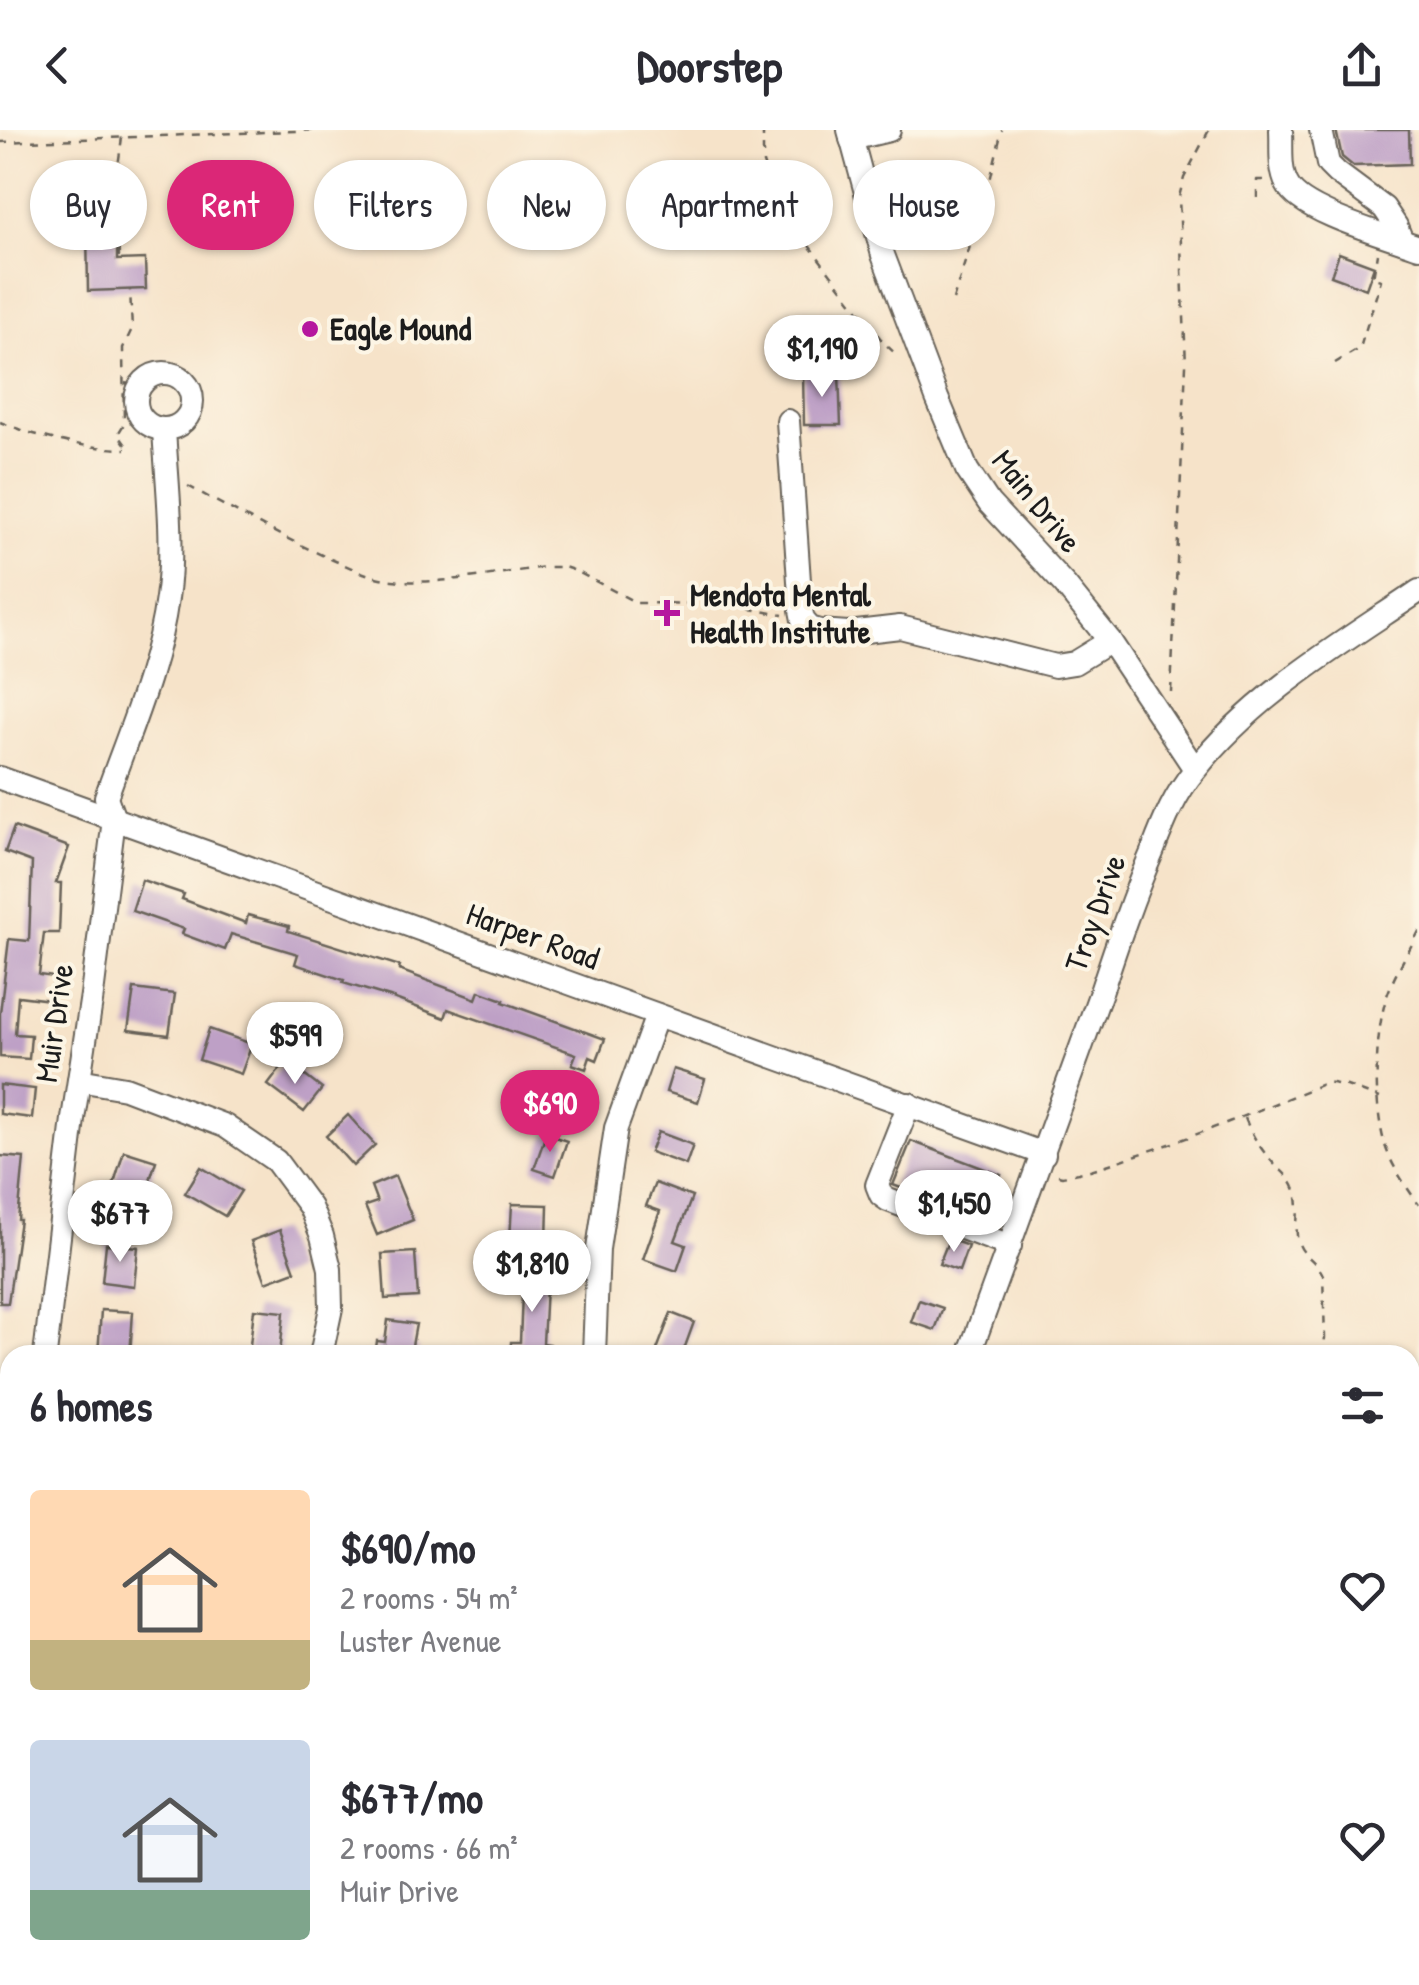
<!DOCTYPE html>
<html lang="en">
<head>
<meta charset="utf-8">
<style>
  body { margin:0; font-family:"Patrick Hand",sans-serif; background:#f7f7f7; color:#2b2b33; height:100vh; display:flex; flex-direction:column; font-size:38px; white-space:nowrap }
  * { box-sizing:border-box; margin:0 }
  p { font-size:32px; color:#7c7c81 }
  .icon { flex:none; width:55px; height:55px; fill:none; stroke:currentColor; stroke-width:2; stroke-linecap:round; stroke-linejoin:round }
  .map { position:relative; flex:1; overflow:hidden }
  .sheet { position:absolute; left:0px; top:1215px; width:1420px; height:640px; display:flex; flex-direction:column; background:#fff; border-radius:30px 30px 0 0; box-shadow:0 2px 8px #0004 }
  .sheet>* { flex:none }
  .top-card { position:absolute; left:30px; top:30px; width:1360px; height:90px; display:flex; gap:20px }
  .price { position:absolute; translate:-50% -85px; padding:0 22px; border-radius:35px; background:#fff; color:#222; font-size:32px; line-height:65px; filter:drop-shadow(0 2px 5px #0008) }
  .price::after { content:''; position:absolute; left:50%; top:60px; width:30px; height:22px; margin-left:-15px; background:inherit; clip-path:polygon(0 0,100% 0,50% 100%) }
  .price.on { background:#db2777; color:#fff }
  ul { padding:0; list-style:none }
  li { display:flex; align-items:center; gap:30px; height:250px; padding:0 30px }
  li span { display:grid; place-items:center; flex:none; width:280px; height:200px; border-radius:10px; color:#555 }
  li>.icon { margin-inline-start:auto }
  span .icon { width:120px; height:120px; fill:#fffc; stroke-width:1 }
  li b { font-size:42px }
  h2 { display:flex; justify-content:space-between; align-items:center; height:120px; padding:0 30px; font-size:42px }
  .tag { padding:0 35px; border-radius:45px; background:#fff; box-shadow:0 2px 8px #0004; font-size:35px; line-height:90px }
  .tag.on { background:#db2777; color:#fff }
  header { display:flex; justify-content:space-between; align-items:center; height:130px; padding:0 30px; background:#fff; font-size:45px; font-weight:700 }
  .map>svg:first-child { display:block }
  .park { fill:url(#park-crowns); stroke:#647a50; stroke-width:2.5 }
  .garden { fill:url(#garden-furrows); stroke:#647a50; stroke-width:2.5 }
  .building { fill:#bea0c6 }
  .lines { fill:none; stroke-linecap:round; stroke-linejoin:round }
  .minor-casing { stroke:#686259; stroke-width:26 }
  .path { stroke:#686259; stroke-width:2.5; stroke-dasharray:8 8; stroke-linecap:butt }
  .minor { stroke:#fff; stroke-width:22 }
  .poi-dot { fill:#b5179e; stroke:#fcf5e5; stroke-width:4 }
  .labels { text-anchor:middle; stroke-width:8; stroke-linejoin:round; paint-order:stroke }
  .poi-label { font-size:32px; font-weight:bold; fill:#1c1c1c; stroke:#fcf5e5; text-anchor:start }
  .street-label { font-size:32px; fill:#1c1c1c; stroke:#fcf5e5 }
</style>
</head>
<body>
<header><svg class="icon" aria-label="back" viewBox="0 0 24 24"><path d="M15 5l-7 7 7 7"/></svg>Doorstep<svg class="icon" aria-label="share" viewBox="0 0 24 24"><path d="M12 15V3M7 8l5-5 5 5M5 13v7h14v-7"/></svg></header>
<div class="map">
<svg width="1419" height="1855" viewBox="0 0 1419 1855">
  <defs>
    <pattern id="park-crowns" width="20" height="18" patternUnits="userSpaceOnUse" patternTransform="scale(2.5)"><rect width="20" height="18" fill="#acd884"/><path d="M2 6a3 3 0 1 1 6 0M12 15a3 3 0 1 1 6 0" fill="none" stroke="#93b971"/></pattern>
    <pattern id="garden-furrows" width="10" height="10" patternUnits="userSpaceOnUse" patternTransform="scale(2.5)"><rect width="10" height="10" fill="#acd884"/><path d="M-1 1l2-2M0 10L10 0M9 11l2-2" fill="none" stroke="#93b971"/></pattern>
  </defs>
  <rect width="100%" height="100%" fill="#fcf5e5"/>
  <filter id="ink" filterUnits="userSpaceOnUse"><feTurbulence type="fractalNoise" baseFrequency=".01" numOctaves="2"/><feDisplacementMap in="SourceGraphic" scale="20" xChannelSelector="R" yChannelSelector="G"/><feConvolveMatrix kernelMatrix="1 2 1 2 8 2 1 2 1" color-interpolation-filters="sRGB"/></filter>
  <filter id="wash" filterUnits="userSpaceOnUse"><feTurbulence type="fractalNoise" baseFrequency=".0048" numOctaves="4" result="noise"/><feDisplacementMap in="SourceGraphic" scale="40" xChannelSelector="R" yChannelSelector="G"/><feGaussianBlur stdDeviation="2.25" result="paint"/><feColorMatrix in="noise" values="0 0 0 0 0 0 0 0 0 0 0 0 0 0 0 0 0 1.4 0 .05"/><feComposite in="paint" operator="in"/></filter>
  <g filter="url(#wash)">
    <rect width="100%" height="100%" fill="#f6e3c9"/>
    <polygon class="park" points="160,1845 354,1845 350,1855 169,1855"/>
    <g class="garden">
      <polygon points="1410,1491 1419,1495 1419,1855 1310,1855 1312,1845 1410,1845"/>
      <polygon points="1090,1845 1277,1845 1275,1855 1117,1855"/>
    </g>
    <g id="blocks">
      <g class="building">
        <polygon points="1336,0 1409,0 1410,34 1353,36 1342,27"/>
        <polygon points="87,96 117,96 117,130 145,129 146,159 88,161"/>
        <polygon points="1339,123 1374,136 1366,159 1331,146"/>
        <polygon points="803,244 839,244 841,295 804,295"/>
        <polygon points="14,697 69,717 56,753 61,753 59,803 44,803 39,845 54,847 51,870 18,866 15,904 31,905 29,929 0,927 0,883 9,809 29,811 32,732 5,722"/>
        <polygon points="142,750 184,764 182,769 246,793 248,785 289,796 288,801 400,836 399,840 476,869 479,861 504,870 503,872 605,909 597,930 590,927 586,939 572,934 576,924 448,879 445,888 390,867 343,853 344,850 295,834 298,824 231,804 225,820 182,804 184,799 132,781"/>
        <polygon points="134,859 175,864 169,905 128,900"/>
        <polygon points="209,899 252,914 241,944 199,930"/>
        <polygon points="286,931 322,959 304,982 268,955"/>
        <polygon points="673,939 705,949 698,972 666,962"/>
        <polygon points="0,955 35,959 32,988 0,984"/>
        <polygon points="348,985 375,1015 353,1036 326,1006"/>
        <polygon points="658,1002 693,1015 686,1035 650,1022"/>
        <polygon points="546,1004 567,1011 555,1046 534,1039"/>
        <polygon points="911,1011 1001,1045 984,1090 893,1055"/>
        <polygon points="124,1021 156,1031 136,1094 116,1088 121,1073 109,1069"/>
        <polygon points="0,1026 24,1028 18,1090 20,1090 8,1173 0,1173"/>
        <polygon points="201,1037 241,1061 225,1086 185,1063"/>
        <polygon points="395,1046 413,1090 377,1105 365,1076 377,1072 371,1056"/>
        <polygon points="655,1053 692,1067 675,1111 686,1115 677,1141 643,1129 660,1081 646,1076"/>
        <polygon points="512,1074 548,1075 547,1112 510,1110"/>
        <polygon points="280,1100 295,1141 266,1152 251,1111"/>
        <polygon points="949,1109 968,1116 959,1141 939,1134"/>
        <polygon points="106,1114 138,1117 134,1156 102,1152"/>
        <polygon points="415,1122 418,1167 385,1169 382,1124"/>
        <polygon points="523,1138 547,1139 543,1213 550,1214 549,1225 510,1225 511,1212 520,1212"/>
        <polygon points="919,1170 943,1178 935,1200 911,1192"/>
        <polygon points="254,1179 284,1182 280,1225 249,1224"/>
        <polygon points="101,1180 133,1182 130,1225 98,1225"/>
        <polygon points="671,1183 694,1192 682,1225 655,1225"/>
        <polygon points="388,1190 416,1194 412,1216 418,1217 418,1225 375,1225 377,1211 385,1212"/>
      </g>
    </g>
  </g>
  <g filter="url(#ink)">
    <use href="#blocks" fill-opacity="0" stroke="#686259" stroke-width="2.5"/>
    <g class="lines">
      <defs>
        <g id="minor">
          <polyline points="849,0 883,125 937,268 967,340 989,373 1065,455 1110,511 1195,639"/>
          <path d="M1281 0C1282 17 1279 39 1287 54 1300 82 1389 106 1419 117"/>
          <polyline points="1321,0 1328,34 1337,43 1384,78 1396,96 1402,111"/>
          <polyline points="851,9 889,0"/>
          <circle cx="164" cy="271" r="28"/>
          <polyline points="788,291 801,480 803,490 810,498 820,501 848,503 900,497 1055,536 1074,533 1110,511"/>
          <polyline points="0,648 1044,1024"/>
          <polyline points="79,950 125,958 225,996 276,1031 310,1077 322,1106 330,1139 331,1178 321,1225"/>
          <polyline points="909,974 877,1055 881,1065 888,1070 1010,1116"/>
          <path d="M45 1225 73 989 92 865 114 689 106 667C129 602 158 537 167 468 175 413 167 355 164 299"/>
          <polyline points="594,1225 598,1119 616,998 657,885"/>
          <path d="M969 1225C1013 1104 1058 983 1101 862 1117 814 1133 766 1153 720 1164 691 1175 664 1195 640 1254 565 1341 514 1419 461"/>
          <polyline points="0,1643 10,1628"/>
          <polyline points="0,1782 10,1786"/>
          <polyline points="130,1845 141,1855"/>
          <polyline points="488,1855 492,1845"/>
          <polyline points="736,1855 740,1845"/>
          <polyline points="855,1855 860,1845"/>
        </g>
      </defs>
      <use href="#minor" class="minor-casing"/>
      <g class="path">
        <polyline points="763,0 763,33 777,74 884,213 898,226"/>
        <polyline points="0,12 320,0"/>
        <polyline points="1257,68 1257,50 1263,50"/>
        <polyline points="101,96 101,71 116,47"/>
        <polyline points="119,127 116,51 123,0"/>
        <polyline points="953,170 988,59 1002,0"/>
        <polyline points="1335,233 1360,218 1381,150 1373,148 1377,123"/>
        <polyline points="125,253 139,257"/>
        <path d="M0 292C40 308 82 318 126 319"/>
        <polyline points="126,315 118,304 124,294 123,218 132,199 130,160"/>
        <path d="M188 356C236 382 283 408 333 430 352 438 371 448 392 450 440 456 497 443 546 437H564L576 441 637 473 724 474 783 485"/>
        <polyline points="1171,562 1186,235 1179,67 1184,48 1209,0"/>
        <path d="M1419 801C1409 821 1396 841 1388 863 1374 901 1373 976 1385 1015 1392 1037 1406 1056 1419 1075"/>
        <path d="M1245 988C1252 1006 1262 1021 1275 1035 1281 1040 1287 1045 1291 1052 1305 1074 1292 1097 1299 1114 1303 1126 1317 1131 1323 1145L1325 1208 1322 1225"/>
        <path d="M1058 1045 1062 1046C1089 1042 1112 1033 1137 1025 1202 1004 1264 978 1327 952L1347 956 1380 968"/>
        <polyline points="1410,1491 1419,1482"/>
        <polyline points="1410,1539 1419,1547"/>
        <polyline points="1410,1811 1419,1789"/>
        <polyline points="1142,1845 1165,1855"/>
        <polyline points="917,1855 919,1845"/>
        <polyline points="1310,1855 1311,1845"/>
        <polyline points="1383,1855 1390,1845"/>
      </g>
      <use href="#minor" class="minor"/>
    </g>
  </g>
  <g class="poi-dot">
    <circle cx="310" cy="199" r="10"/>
    <path d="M662 468h10v10h10v10h-10v10h-10v-10h-10v-10h10z"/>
  </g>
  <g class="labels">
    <g class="poi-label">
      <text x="330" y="210">Eagle Mound</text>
      <text x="690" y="476">Mendota Mental<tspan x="690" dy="37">Health Institute</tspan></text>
    </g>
    <g class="street-label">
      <text transform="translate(1037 371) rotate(51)" y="11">Main Drive</text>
      <text transform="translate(1095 783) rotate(-70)" y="11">Troy Drive</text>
      <text transform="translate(533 806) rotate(20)" y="11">Harper Road</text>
      <text transform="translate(54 893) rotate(-82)" y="11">Muir Drive</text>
    </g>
  </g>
</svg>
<b class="price" style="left:822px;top:270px">$1,190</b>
<b class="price" style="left:295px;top:957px">$599</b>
<b class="price on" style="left:550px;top:1025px">$690</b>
<b class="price" style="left:954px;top:1125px">$1,450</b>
<b class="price" style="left:120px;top:1135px">$677</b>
<b class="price" style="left:532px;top:1185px">$1,810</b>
<div class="top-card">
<a class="tag">Buy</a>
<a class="tag on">Rent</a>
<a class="tag">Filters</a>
<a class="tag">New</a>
<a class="tag">Apartment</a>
<a class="tag">House</a>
</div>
<section class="sheet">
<h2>6 homes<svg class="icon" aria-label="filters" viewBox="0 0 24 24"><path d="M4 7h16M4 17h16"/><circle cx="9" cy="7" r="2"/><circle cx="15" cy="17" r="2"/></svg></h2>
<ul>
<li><span style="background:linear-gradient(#ffd9b3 75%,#c2b280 0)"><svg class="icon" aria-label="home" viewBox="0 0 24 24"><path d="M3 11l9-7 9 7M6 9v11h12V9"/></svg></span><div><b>$690/mo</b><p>2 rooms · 54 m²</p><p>Luster Avenue</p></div><svg class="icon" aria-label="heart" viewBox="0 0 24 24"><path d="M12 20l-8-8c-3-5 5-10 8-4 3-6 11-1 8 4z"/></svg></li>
<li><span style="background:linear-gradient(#c9d6e8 75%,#7fa58c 0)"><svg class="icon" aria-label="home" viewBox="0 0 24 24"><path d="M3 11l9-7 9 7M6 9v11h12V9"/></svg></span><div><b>$677/mo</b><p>2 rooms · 66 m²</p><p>Muir Drive</p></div><svg class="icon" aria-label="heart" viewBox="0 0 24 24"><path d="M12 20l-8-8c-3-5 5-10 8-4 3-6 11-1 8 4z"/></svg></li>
</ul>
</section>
</div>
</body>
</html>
